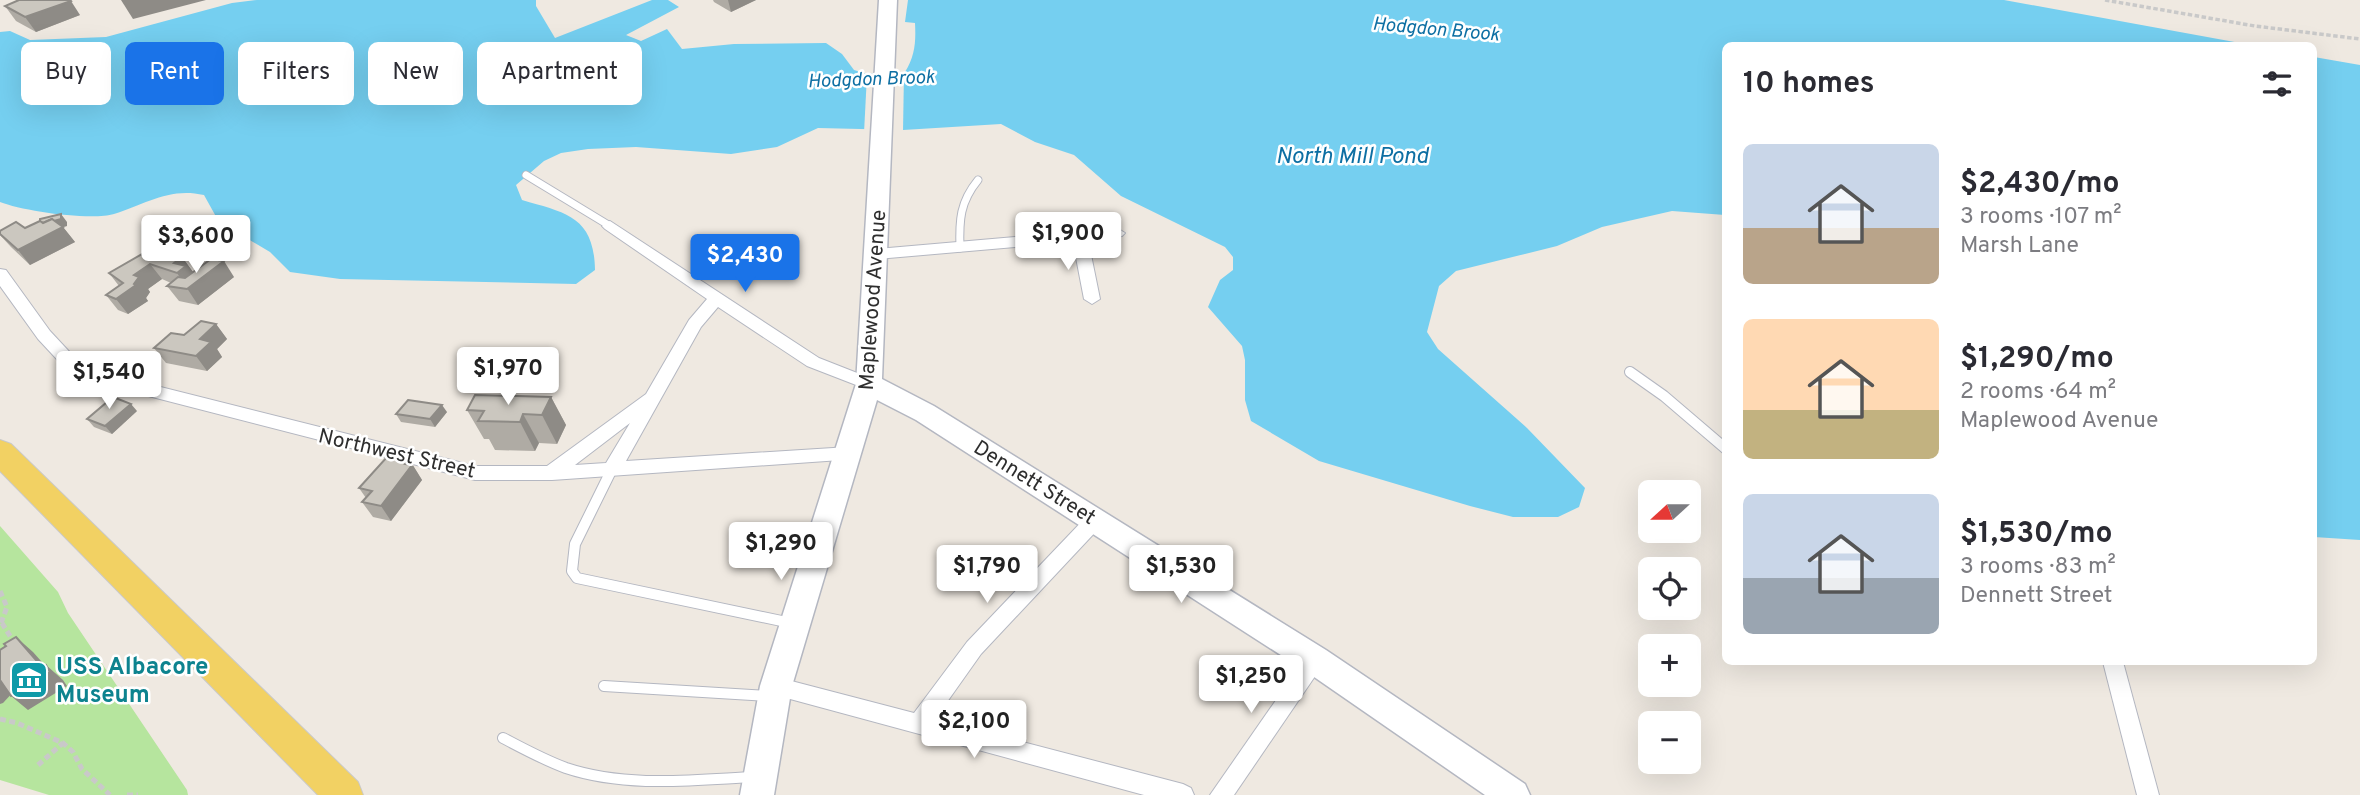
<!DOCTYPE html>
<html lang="en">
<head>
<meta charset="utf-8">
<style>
  body { margin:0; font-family:Overpass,sans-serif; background:#f2f2f3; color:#2b2b33; height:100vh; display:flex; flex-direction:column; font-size:26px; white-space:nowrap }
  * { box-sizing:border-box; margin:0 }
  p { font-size:23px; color:#7c7c81 }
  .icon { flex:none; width:38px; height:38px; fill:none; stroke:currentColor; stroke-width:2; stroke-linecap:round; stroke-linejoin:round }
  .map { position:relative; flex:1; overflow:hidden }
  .side { position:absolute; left:1722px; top:42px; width:595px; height:623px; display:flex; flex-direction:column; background:#fff; border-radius:10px; box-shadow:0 7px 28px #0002 }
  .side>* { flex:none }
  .hud { position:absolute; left:21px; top:42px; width:665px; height:63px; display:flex; gap:14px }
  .needle { width:46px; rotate:249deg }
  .buttons { position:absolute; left:1638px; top:480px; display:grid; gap:14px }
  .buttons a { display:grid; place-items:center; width:63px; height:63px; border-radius:10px; background:#fff; box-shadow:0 7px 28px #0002; font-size:35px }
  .price { position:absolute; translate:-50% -60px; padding:0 16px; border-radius:7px; background:#fff; color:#222; font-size:23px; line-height:46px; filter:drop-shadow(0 2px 4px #0008) }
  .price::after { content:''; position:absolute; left:50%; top:42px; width:21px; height:16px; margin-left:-10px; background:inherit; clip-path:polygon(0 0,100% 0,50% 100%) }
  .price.current { background:#1a73e8; color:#fff }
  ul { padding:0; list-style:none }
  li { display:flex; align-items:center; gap:21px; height:175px; padding:0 21px }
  li span { display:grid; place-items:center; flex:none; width:196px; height:140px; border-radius:10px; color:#555 }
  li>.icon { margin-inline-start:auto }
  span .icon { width:84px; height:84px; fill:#fffc; stroke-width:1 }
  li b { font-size:30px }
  h2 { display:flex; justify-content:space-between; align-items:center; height:84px; padding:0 21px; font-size:30px }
  .pill { padding:0 24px; border-radius:10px; background:#fff; box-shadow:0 7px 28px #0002; font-size:24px; line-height:63px }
  .pill.current { background:#1a73e8; color:#fff }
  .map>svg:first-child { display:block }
  .green { fill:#b6e59e }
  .water { fill:#75cff0 }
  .pier { fill:#efe9e1 }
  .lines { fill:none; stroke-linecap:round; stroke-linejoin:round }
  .lane-far1-casing { stroke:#b4b7c1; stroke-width:9 }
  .lane-casing { stroke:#b4b7c1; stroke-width:12 }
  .street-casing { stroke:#b4b7c1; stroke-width:2 }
  .secondary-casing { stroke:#b4b7c1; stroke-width:3 }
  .primary-casing { stroke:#c9c9c9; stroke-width:2 }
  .path-far1 { stroke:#c9c9c9; stroke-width:3.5; stroke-dasharray:4.5 2.5; stroke-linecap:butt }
  .path { stroke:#c9c9c9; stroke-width:5; stroke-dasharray:6 3.5; stroke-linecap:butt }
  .lane-far1 { stroke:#fff; stroke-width:7 }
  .lane { stroke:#fff; stroke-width:10 }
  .street { fill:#fff; fill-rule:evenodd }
  .secondary { fill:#fff; fill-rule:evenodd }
  .primary { fill:#f2d163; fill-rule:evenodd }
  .wall { fill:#afaba4 }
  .shaded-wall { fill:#8e8b86 }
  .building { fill:#cbc7bf; stroke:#8e8b86; stroke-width:2 }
  .labels { text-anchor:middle; stroke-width:5; stroke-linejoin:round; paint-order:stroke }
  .far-water-label { font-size:19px; font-style:italic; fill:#0d6fa3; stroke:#fff }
  .street-label { font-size:21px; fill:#2e2e2e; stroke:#fff }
  .water-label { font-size:23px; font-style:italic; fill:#0d6fa3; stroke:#fff }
  .near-culture-label { font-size:24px; font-weight:bold; fill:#0d838f; stroke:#fff; text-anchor:start }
</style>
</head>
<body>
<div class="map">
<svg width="2360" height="795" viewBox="0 0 2360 795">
  <rect width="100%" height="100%" fill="#efe9e1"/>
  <polygon class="green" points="0,526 58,592 68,613 187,790 188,795 49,795 0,780"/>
  <g class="water">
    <path d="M257 0H536V6L555 38 652 0H668L679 7 626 35 641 41 667 29 682 49 734 44 826 43 842 54 854 70 867 74 905 72C915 56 916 42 915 23L905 22 908 0H2004L2251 45 1726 46 1725 215 1672 211 1602 227 1557 246 1456 271 1439 286 1427 332 1438 349 1527 428 1585 488 1579 507 1558 517H1513L1470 506 1319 461 1251 421 1245 400V360L1242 346 1208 307 1220 280 1233 270V257L1225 247 1121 196 1074 155 1035 142 1001 124 903 130 818 128 777 147 731 154 636 147 588 149 561 153 544 161 516 185 522 200C567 213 594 217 595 270L576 284 340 279 290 272 270 252 219 222 204 195C169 187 146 204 114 214 91 221 23 211 0 202V32L10 31 30 40 106 37 232 3Z"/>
    <polygon points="2314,57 2360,65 2360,540 2314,537"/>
  </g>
  <polygon class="pier" points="904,72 903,131 864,133 867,75"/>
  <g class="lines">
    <defs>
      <g id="lane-far1">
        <polyline points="526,175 610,226"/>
        <path d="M960 248C959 220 960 202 978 180"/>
      </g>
      <g id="lane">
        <polyline points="1630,372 1664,396 1726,449"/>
        <polyline points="612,469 575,544 572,571 577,578 791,623"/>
        <polyline points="604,686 768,696"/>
        <path d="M503 738C524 749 544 760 566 768 626 788 693 780 754 777"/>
      </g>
      <g id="street">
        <path d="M610 221 819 358 875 380 878 384 869 390 807 366 718 307 701 327 626 461 849 447 855 449 858 454 855 459 552 480H475L94 382 65 368 38 339 0 286V269L6 270 50 331 77 360 105 373 475 466H547L646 394 689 320 707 299 605 229 602 226 605 223ZM630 423 606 463 575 465Z"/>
        <polygon points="1117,228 1125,233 1122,236 1088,240 1100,299 1092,304 1084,299 1073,242 877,259 869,254 877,249"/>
        <polygon points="1095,513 1102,515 1105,520 1102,525 981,654 935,719 1183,784 1191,788 1194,795 1144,795 768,693 765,686 768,679 776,677 914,713 967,642 1088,515"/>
        <polygon points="1315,651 1322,654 1325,660 1322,666 1234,795 1210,795 1308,654"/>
        <polygon points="2103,662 2123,662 2159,795 2137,795"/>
      </g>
      <polygon id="secondary" points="879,0 897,0 882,379 934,406 1326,650 1525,784 1530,795 1485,795 1304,670 916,420 877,400 792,686 774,795 740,795 760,686 856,384"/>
      <polygon id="primary" points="0,440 11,444 358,782 363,795 318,795 0,471"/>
    </defs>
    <use href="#lane-far1" class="lane-far1-casing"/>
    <use href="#lane" class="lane-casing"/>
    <use href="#street" class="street-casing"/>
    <use href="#secondary" class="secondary-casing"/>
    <use href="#primary" class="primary-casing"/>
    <polyline class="path-far1" points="2105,0 2255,26 2360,39"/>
    <g class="path">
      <polyline points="0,591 7,607 1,623"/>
      <polyline points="2,623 15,644"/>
      <polyline points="0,719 17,723 63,743 73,752 82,769 110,795"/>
      <polyline points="38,765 63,743"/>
      <polyline points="127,795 138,795"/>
    </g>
    <use href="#lane-far1" class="lane-far1"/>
    <use href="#lane" class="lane"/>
    <use href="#street" class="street"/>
    <use href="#secondary" class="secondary"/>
    <use href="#primary" class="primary"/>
  </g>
  <g class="wall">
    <polygon points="713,0 756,0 731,12 714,2"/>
    <polygon points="5,6 80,15 36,32 16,21"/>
    <polygon points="67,222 67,226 63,227 75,242 30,265 11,247 0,235"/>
    <polygon points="182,257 193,272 234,277 198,305 179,301 167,286 171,283 162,279 148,289 150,292 146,298 148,301 128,314 118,310 106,295 119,286 109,273"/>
    <polygon points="216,324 227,339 217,349 222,357 207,371 166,363 154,348 184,335"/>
    <polygon points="551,397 566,425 557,444 539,443 535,451 495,450 489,439 484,439 467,410"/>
    <polygon points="137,411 112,434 94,427 87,419"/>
    <polygon points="447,412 435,427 401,422 396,414"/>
    <polygon points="409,459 422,480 391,521 373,517 362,502 366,498 359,488"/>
  </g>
  <g class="shaded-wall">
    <polygon points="121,0 206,0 133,19"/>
    <polygon points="728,0 756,0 731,12"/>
    <polygon points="71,1 80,15 36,32 25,17"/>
    <polygon points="61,214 67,222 67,226 63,227 75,242 30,265 18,250"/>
    <polygon points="182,257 193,272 224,261 234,277 198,305 177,273 174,263"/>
    <polygon points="150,264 162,279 148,289 150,292 146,298 148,301 128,314 116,299 134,284 134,275"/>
    <polygon points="216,324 227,339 217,349 222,357 207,371 196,356 200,339"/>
    <polygon points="551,397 566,425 557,444 542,415"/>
    <polygon points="131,404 137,411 112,434 105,426"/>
    <polygon points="442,405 447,412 435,427 430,419"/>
    <polygon points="523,414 539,443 535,451 520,422"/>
    <polygon points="409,459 422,480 391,521 381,506 405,464"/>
    <polygon points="16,637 33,652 49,670 46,665 63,680 67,686 28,710 11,696"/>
    <polygon points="0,678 15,690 3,703 0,704"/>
  </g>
  <g class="building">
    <polygon points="19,0 70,0 71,1 25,17 5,6"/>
    <polygon points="61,214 61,219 54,221 52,219 43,223 40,221 40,219"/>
    <polygon points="52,219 63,227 18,250 0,234 0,231 16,222 25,228 40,221 43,223"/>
    <polygon points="156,246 182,257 174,263 186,266 177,273 150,264 134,275 139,277 134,284 136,285 116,299 106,295 123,283 109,273"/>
    <polygon points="211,259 224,261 187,289 167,286 178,277 185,278"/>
    <polygon points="201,321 216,324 200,339 211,342 196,356 154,348 171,333 184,335"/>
    <polygon points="475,395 551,397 542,415 523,414 520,422 478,421 484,411 467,410"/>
    <polygon points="113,397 131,404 105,426 87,419"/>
    <polygon points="408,400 442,405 430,419 396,414"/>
    <polygon points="387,457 409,459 405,464 412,465 381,506 362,502 372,491 359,488"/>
    <polygon points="16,637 42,667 46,665 50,672 11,696 0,680 0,650 6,646 4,644"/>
  </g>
  <defs>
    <symbol id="museum-square" viewBox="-11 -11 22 22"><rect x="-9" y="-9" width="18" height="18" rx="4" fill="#0f9aa8" stroke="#fff"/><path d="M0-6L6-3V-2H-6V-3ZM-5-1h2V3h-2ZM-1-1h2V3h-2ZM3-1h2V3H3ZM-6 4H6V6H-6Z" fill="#fff"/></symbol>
  </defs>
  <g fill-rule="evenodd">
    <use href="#museum-square" x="7" y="658" width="44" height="44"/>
  </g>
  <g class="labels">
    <g class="far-water-label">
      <text transform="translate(1436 28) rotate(5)" y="7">Hodgdon Brook</text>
      <text transform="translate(871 78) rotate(-2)" y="7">Hodgdon Brook</text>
    </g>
    <g class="street-label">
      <text transform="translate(872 300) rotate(-86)" y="7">Maplewood Avenue</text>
      <text transform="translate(397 453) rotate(13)" y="7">Northwest Street</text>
      <text transform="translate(1035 482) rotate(32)" y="7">Dennett Street</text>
    </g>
    <g class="water-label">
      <text x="1352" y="163">North Mill Pond</text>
    </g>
    <g class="near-culture-label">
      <text x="56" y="674">USS Albacore<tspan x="56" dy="28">Museum</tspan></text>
    </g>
  </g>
</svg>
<div class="buttons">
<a><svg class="needle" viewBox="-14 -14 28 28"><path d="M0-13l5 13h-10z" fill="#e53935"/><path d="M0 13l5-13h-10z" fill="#7c7c81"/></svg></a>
<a><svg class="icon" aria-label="locate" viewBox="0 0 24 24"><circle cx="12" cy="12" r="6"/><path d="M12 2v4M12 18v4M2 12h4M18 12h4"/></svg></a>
<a>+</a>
<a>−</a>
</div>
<b class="price" style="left:1068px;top:272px">$1,900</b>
<b class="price" style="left:196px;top:275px">$3,600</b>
<b class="price current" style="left:745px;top:294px">$2,430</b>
<b class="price" style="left:508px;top:407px">$1,970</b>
<b class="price" style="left:109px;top:411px">$1,540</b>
<b class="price" style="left:781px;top:582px">$1,290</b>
<b class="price" style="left:987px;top:605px">$1,790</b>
<b class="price" style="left:1181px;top:605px">$1,530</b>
<b class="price" style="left:1251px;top:715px">$1,250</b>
<b class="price" style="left:974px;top:760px">$2,100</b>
<div class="hud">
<a class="pill">Buy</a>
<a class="pill current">Rent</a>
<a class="pill">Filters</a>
<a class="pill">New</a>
<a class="pill">Apartment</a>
</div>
<section class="side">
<h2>10 homes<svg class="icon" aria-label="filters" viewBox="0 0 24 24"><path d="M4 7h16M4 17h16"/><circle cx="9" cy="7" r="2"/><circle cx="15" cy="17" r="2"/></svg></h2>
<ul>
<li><span style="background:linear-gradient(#c9d6e8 60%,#b9a48a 0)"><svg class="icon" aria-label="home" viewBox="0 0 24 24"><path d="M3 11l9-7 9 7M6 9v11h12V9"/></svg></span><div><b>$2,430/mo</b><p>3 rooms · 107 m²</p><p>Marsh Lane</p></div></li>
<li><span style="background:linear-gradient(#ffd9b3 65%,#c2b280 0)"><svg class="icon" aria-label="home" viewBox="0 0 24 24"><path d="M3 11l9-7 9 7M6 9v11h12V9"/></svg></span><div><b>$1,290/mo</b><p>2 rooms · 64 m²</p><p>Maplewood Avenue</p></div></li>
<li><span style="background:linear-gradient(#c9d6e8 60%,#9aa5b1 0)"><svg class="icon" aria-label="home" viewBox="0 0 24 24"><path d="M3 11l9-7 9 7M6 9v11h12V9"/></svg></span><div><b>$1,530/mo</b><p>3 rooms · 83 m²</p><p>Dennett Street</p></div></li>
</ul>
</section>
</div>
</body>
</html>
